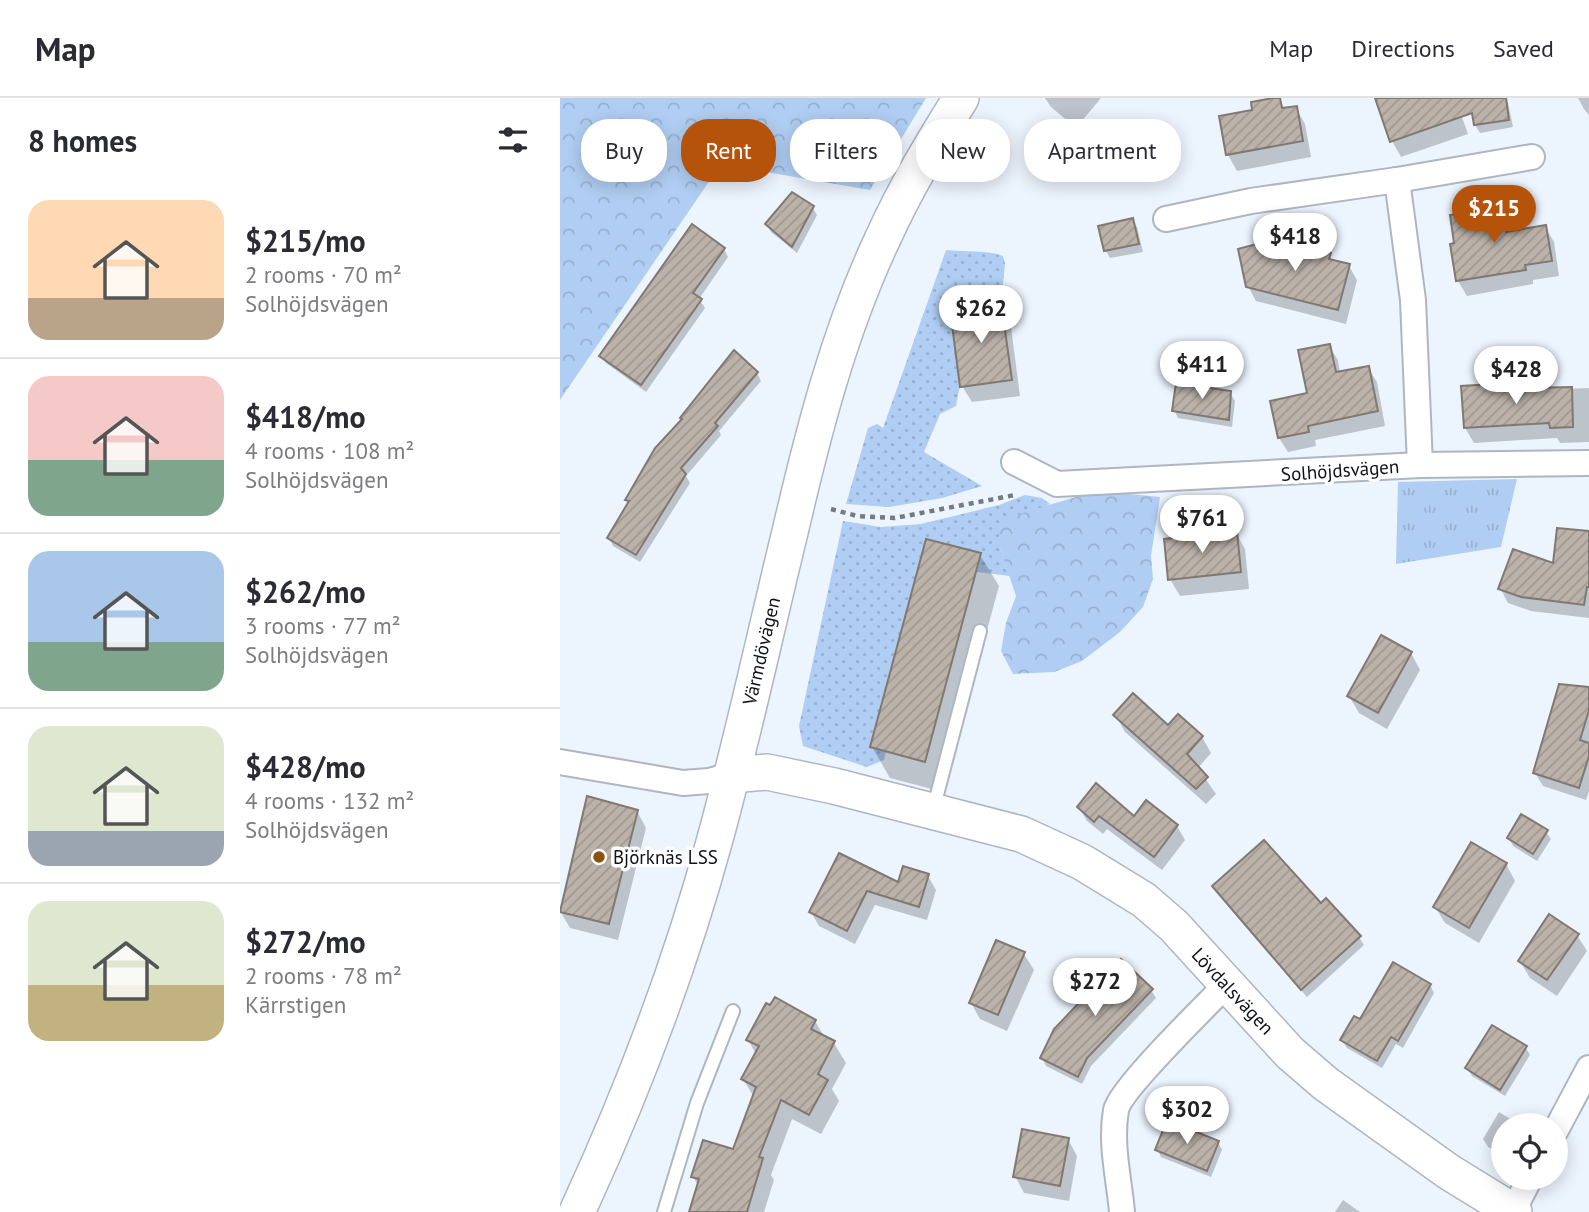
<!DOCTYPE html>
<html lang="en">
<head>
<meta charset="utf-8">
<style>
  body { margin:0; font-family:"PT Sans",sans-serif; background:#f2f2f3; color:#2b2b33; height:100vh; display:flex; flex-direction:column; font-size:26px; white-space:nowrap }
  * { box-sizing:border-box; margin:0 }
  p { font-size:23px; color:#7c7c81 }
  .icon { flex:none; width:38px; height:38px; fill:none; stroke:currentColor; stroke-width:2; stroke-linecap:round; stroke-linejoin:round }
  .map { position:relative; flex:1; overflow:hidden }
  .drawer { display:flex; flex-direction:column; background:#fff; width:560px }
  .drawer>* { flex:none }
  .guide { position:absolute; left:21px; top:21px; width:665px; height:63px; display:flex; gap:14px }
  .tools { position:absolute; left:931px; top:1015px; display:grid; gap:14px }
  .tools a { display:grid; place-items:center; width:77px; height:77px; border-radius:50%; background:#fff; box-shadow:0 4px 18px #0003; font-size:35px }
  .price { position:absolute; translate:-50% -60px; padding:0 16px; border-radius:24px; background:#fff; color:#222; font-size:23px; line-height:46px; filter:drop-shadow(0 2px 4px #0008) }
  .price::after { content:''; position:absolute; left:50%; top:42px; width:21px; height:16px; margin-left:-10px; background:inherit; clip-path:polygon(0 0,100% 0,50% 100%) }
  .price.on { background:#b45309; color:#fff }
  ul { padding:0; list-style:none }
  li { display:flex; align-items:center; gap:21px; height:175px; padding:0 28px }
  li+li { border-top:2px solid #e1e1e2 }
  li span { display:grid; place-items:center; flex:none; width:196px; height:140px; border-radius:21px; color:#555 }
  li>.icon { margin-inline-start:auto }
  span .icon { width:84px; height:84px; fill:#fffc; stroke-width:1 }
  li b { font-size:30px }
  h2 { display:flex; justify-content:space-between; align-items:center; height:84px; padding:0 28px; font-size:30px }
  .tag { padding:0 24px; border-radius:28px; background:#fff; box-shadow:0 4px 18px #0003; font-size:24px; line-height:63px }
  .tag.on { background:#b45309; color:#fff }
  header { display:flex; align-items:center; gap:42px; box-sizing:border-box; height:98px; padding:0 35px; background:#fff; border-bottom:2px solid #e1e1e2 }
  header strong { font-size:33px }
  nav { display:flex; gap:38px; margin-inline-start:auto; font-size:24px }
  main { display:flex; flex:1; min-height:0 }
  .map>svg:first-child { display:block }
  .grass { fill:url(#grass-dots) }
  .forest { fill:url(#forest-crowns) }
  .park { fill:url(#park-tufts) }
  .shadow { fill:#0003 }
  .building { fill:url(#building-hatch); stroke:#817971; stroke-width:2 }
  .lines { fill:none; stroke-linecap:round; stroke-linejoin:round }
  .lane-casing { stroke:#aeb6c0; stroke-width:16 }
  .street-casing { stroke:#aeb6c0; stroke-width:28 }
  .secondary-casing { stroke:#aeb6c0; stroke-width:38 }
  .path { stroke:#747a80; stroke-width:4.5; stroke-dasharray:5 5; stroke-linecap:butt }
  .lane { stroke:#fff; stroke-width:12 }
  .street { stroke:#fff; stroke-width:24 }
  .secondary { stroke:#fff; stroke-width:35 }
  .poi-dot { fill:#8c520d; stroke:#fff; stroke-width:2.5 }
  .labels { text-anchor:middle; stroke-width:7; stroke-linejoin:round; paint-order:stroke }
  .street-label { font-size:19px; fill:#0e1115; stroke:#fff }
  .poi-label { font-size:19px; fill:#0e1115; stroke:#fff; text-anchor:start }
</style>
</head>
<body>
<header>
<strong>Map</strong>
<nav><a>Map</a><a>Directions</a><a>Saved</a></nav>
</header>
<main>
<section class="drawer">
<h2>8 homes<svg class="icon" aria-label="filters" viewBox="0 0 24 24"><path d="M4 7h16M4 17h16"/><circle cx="9" cy="7" r="2"/><circle cx="15" cy="17" r="2"/></svg></h2>
<ul>
<li><span style="background:linear-gradient(#ffd9b3 70%,#b9a48a 0)"><svg class="icon" aria-label="home" viewBox="0 0 24 24"><path d="M3 11l9-7 9 7M6 9v11h12V9"/></svg></span><div><b>$215/mo</b><p>2 rooms · 70 m²</p><p>Solhöjdsvägen</p></div></li>
<li><span style="background:linear-gradient(#f6c9c9 60%,#7fa58c 0)"><svg class="icon" aria-label="home" viewBox="0 0 24 24"><path d="M3 11l9-7 9 7M6 9v11h12V9"/></svg></span><div><b>$418/mo</b><p>4 rooms · 108 m²</p><p>Solhöjdsvägen</p></div></li>
<li><span style="background:linear-gradient(#a9c7e8 65%,#7fa58c 0)"><svg class="icon" aria-label="home" viewBox="0 0 24 24"><path d="M3 11l9-7 9 7M6 9v11h12V9"/></svg></span><div><b>$262/mo</b><p>3 rooms · 77 m²</p><p>Solhöjdsvägen</p></div></li>
<li><span style="background:linear-gradient(#dfe7d0 75%,#9aa5b1 0)"><svg class="icon" aria-label="home" viewBox="0 0 24 24"><path d="M3 11l9-7 9 7M6 9v11h12V9"/></svg></span><div><b>$428/mo</b><p>4 rooms · 132 m²</p><p>Solhöjdsvägen</p></div></li>
<li><span style="background:linear-gradient(#dfe7d0 60%,#c2b280 0)"><svg class="icon" aria-label="home" viewBox="0 0 24 24"><path d="M3 11l9-7 9 7M6 9v11h12V9"/></svg></span><div><b>$272/mo</b><p>2 rooms · 78 m²</p><p>Kärrstigen</p></div></li>
</ul>
</section>
<div class="map">
<svg width="1029" height="1114" viewBox="0 0 1029 1114">
  <defs>
    <pattern id="grass-dots" width="8" height="8" patternUnits="userSpaceOnUse" patternTransform="scale(1.75)"><rect width="8" height="8" fill="#b0cef3"/><path d="M2 2h.1M6 6h.1" fill="none" stroke="#96b0cf" stroke-width="1.8" stroke-linecap="round"/></pattern>
    <pattern id="forest-crowns" width="20" height="18" patternUnits="userSpaceOnUse" patternTransform="scale(1.75)"><rect width="20" height="18" fill="#b0cef3"/><path d="M2 6a3 3 0 1 1 6 0M12 15a3 3 0 1 1 6 0" fill="none" stroke="#96b0cf"/></pattern>
    <pattern id="park-tufts" width="24" height="20" patternUnits="userSpaceOnUse" patternTransform="scale(1.75)"><rect width="24" height="20" fill="#b0cef3"/><path d="M3 7l-1-3M5 7V3M7 7l1-3M15 17l-1-3M17 17v-4M19 17l1-3" fill="none" stroke="#96b0cf"/></pattern>
    <pattern id="building-hatch" width="6" height="6" patternUnits="userSpaceOnUse" patternTransform="scale(1.75)"><rect width="6" height="6" fill="#bbb2a9"/><path d="M-1 1l2-2M0 6l6-6M5 7l2-2" fill="none" stroke="#a09891"/></pattern>
  </defs>
  <rect width="100%" height="100%" fill="#ecf4fe"/>
  <g class="grass">
    <path d="M386 152C403 154 428 152 443 158L445 166 441 204 390 211 400 287 396 308 380 316 364 354 422 388 382 400 329 409 286 406 308 330 317 326 323 330Z"/>
    <polygon points="465,397 482,400 490,406 480,411 440,450 450,478 417,474 421,455 366,441 310,649 326,653 324,662 307,669 243,648 239,628 283,423 321,429 361,426 439,407"/>
  </g>
  <g class="forest">
    <polygon points="0,0 366,0 310,92 161,66 0,302"/>
    <polygon points="549,394 600,399 591,458 593,481 583,509 560,534 522,563 494,574 453,576 441,553 446,525 456,498 440,450 439,422 519,398"/>
  </g>
  <polygon class="park" points="957,381 941,449 836,466 838,384"/>
  <g class="shadow">
    <polygon points="485,0 541,0 516,30 491,9"/>
    <polygon points="825,0 895,0 908,36 841,59 832,43"/>
    <polygon points="911,0 947,0 953,29 920,35 915,27"/>
    <polygon points="1018,0 1029,0 1029,17 1024,11"/>
    <polygon points="719,1 725,12 736,10 745,26 751,59 677,73 668,57 661,20 694,14"/>
    <polygon points="252,109 257,117 237,155 211,134 207,126"/>
    <polygon points="941,111 950,125 951,135 985,129 994,144 999,178 973,182 973,186 907,198 898,183"/>
    <polygon points="572,122 577,129 583,154 550,160 546,153 540,129"/>
    <polygon points="164,151 168,159 139,201 145,210 86,294 46,265 41,258"/>
    <polygon points="742,156 769,157 773,164 789,168 797,182 786,226 696,203 688,188"/>
    <polygon points="440,206 450,222 460,298 412,304 402,288"/>
    <polygon points="769,248 778,262 780,275 808,270 817,284 825,328 755,342 756,348 728,354 719,340 749,297"/>
    <polygon points="197,275 201,283 159,333 161,337 126,378 130,385 80,464 53,448 49,440 70,406 67,402"/>
    <polygon points="964,286 967,292 1029,290 1029,344 1000,345 997,340 914,345 905,330"/>
    <polygon points="670,295 675,303 672,329 618,320 614,312"/>
    <polygon points="676,435 685,451 689,491 620,498 610,481"/>
    <polygon points="1029,435 1029,520 971,513 948,505 940,490 994,467"/>
    <polygon points="420,457 439,488 383,694 330,680 312,649"/>
    <polygon points="851,555 860,572 827,631 799,615 789,598"/>
    <polygon points="1029,590 1029,693 1026,702 983,688 975,675"/>
    <polygon points="556,618 642,639 651,655 638,670 656,696 646,706 565,634"/>
    <polygon points="519,709 617,728 625,742 602,772 547,731 543,736 527,723"/>
    <polygon points="77,713 86,730 58,842 10,830 0,813"/>
    <polygon points="986,734 991,741 977,763 953,748 949,740"/>
    <polygon points="280,757 339,786 368,778 376,792 367,822 315,807 295,846 259,828 251,814"/>
    <polygon points="946,766 955,783 919,845 885,825 875,809"/>
    <polygon points="654,789 760,808 799,839 804,847 747,899"/>
    <polygon points="1017,837 1027,853 997,898 970,880 960,863"/>
    <polygon points="464,856 474,872 447,933 420,921 411,905"/>
    <polygon points="870,887 874,895 843,950 836,946 822,970 787,950 782,942 801,924"/>
    <polygon points="591,892 596,900 531,968 522,986 486,968 482,960"/>
    <polygon points="255,923 265,940 274,945 286,965 272,991 279,1003 261,1036 232,1021 211,1077 214,1082 204,1114 131,1114 139,1089 133,1079 174,1053 194,999 183,981 196,956 188,942"/>
    <polygon points="966,950 970,957 945,998 912,978 907,970"/>
    <polygon points="939,1014 960,1027 943,1027 943,1057 928,1049 923,1041"/>
    <polygon points="508,1041 517,1058 509,1103 464,1095 455,1078"/>
    <polygon points="658,1044 662,1052 651,1079 601,1059 597,1051"/>
    <polygon points="783,1102 800,1114 775,1114"/>
  </g>
  <g class="building">
    <polygon points="713,0 720,0 722,10 737,8 743,43 666,57 659,18 692,12 691,4"/>
    <polygon points="815,0 946,0 949,22 914,27 912,15 830,44"/>
    <polygon points="232,94 254,108 232,149 205,126"/>
    <polygon points="942,109 946,134 986,127 992,163 965,167 966,172 896,183 890,146 894,145 890,117"/>
    <polygon points="573,120 579,146 544,153 538,128"/>
    <polygon points="132,126 165,150 133,195 142,201 81,287 39,258"/>
    <polygon points="704,144 740,153 742,148 771,155 769,161 790,166 778,212 686,189 678,151"/>
    <polygon points="441,204 452,282 400,289 390,211"/>
    <polygon points="770,246 776,274 809,268 818,313 748,328 749,334 718,340 710,303 747,295 738,252"/>
    <polygon points="174,252 198,274 155,325 158,328 121,370 126,376 76,457 47,440 69,403 65,402 95,350 122,321 120,320"/>
    <polygon points="965,284 965,290 1012,289 1013,329 990,330 989,325 904,330 901,288"/>
    <polygon points="616,285 671,293 669,322 612,313"/>
    <polygon points="997,430 1029,433 1029,489 1027,489 1024,507 961,499 938,491 953,451 993,465"/>
    <polygon points="677,433 681,474 608,482 604,441"/>
    <polygon points="366,441 421,455 365,664 310,649"/>
    <polygon points="821,537 852,554 818,615 787,598"/>
    <polygon points="999,586 1029,589 1029,612 1020,642 1029,645 1029,658 1019,690 973,675"/>
    <polygon points="573,595 608,627 618,616 643,638 627,656 648,679 636,691 553,617"/>
    <polygon points="536,685 574,718 586,702 618,727 594,759 539,718 534,724 517,709"/>
    <polygon points="27,698 78,712 49,826 0,814"/>
    <polygon points="961,716 988,732 973,756 947,740"/>
    <polygon points="704,742 761,805 766,800 801,838 741,892 652,788"/>
    <polygon points="911,744 947,765 909,830 873,809"/>
    <polygon points="279,755 338,784 343,768 369,776 359,809 307,793 287,833 249,814"/>
    <polygon points="989,816 1019,836 987,882 958,863"/>
    <polygon points="436,842 465,854 438,917 409,905"/>
    <polygon points="561,861 593,891 527,960 518,979 480,960 494,931"/>
    <polygon points="833,864 871,886 838,943 831,939 817,963 780,942 794,918 800,921"/>
    <polygon points="215,899 256,922 251,931 275,943 258,976 268,982 249,1017 221,1002 199,1059 203,1060 187,1114 129,1114 139,1081 131,1079 143,1042 173,1051 196,989 181,981 199,948 186,942 206,905 210,907"/>
    <polygon points="932,927 967,948 940,992 905,970"/>
    <polygon points="607,1022 659,1043 647,1073 595,1052"/>
    <polygon points="462,1031 509,1040 500,1088 453,1079"/>
  </g>
  <g class="lines">
    <defs>
      <g id="lane">
        <polyline points="373,712 420,533"/>
        <polyline points="104,1114 137,1005 173,913"/>
      </g>
      <g id="street">
        <polyline points="837,82 853,202 860,367"/>
        <polyline points="606,121 691,103 837,82 972,59"/>
        <polyline points="454,364 497,386 860,367 1029,365"/>
        <polyline points="0,664 123,685 149,683 171,677"/>
        <polyline points="996,1032 1029,970"/>
        <polyline points="953,1113 970,1080"/>
        <path d="M562 1114C559 1080 550 1046 556 1012 561 990 646 908 666 887"/>
      </g>
      <g id="secondary">
        <polyline points="171,677 207,674 274,688 461,736 522,764 584,802 614,828 730,955 766,986 889,1074 954,1114"/>
        <path d="M17 1114C73 993 120 869 155 741 183 639 205 536 230 434 253 335 279 233 323 140 345 91 373 45 401 0"/>
      </g>
    </defs>
    <use href="#lane" class="lane-casing"/>
    <use href="#street" class="street-casing"/>
    <use href="#secondary" class="secondary-casing"/>
    <polyline class="path" points="271,411 297,418 335,420 455,397"/>
    <use href="#lane" class="lane"/>
    <use href="#street" class="street"/>
    <use href="#secondary" class="secondary"/>
  </g>
  <circle class="poi-dot" cx="39" cy="759" r="7"/>
  <g class="labels">
    <g class="street-label">
      <text transform="translate(780 372) rotate(-4)" y="7">Solhöjdsvägen</text>
      <text transform="translate(201 553) rotate(-77)" y="7">Värmdövägen</text>
      <text transform="translate(673 893) rotate(47)" y="7">Lövdalsvägen</text>
    </g>
    <g class="poi-label">
      <text x="53" y="766">Björknäs LSS</text>
    </g>
  </g>
</svg>
<div class="tools">
<a><svg class="icon" aria-label="locate" viewBox="0 0 24 24"><circle cx="12" cy="12" r="6"/><path d="M12 2v4M12 18v4M2 12h4M18 12h4"/></svg></a>
</div>
<b class="price on" style="left:934px;top:147px">$215</b>
<b class="price" style="left:735px;top:175px">$418</b>
<b class="price" style="left:421px;top:247px">$262</b>
<b class="price" style="left:642px;top:303px">$411</b>
<b class="price" style="left:956px;top:308px">$428</b>
<b class="price" style="left:642px;top:457px">$761</b>
<b class="price" style="left:535px;top:920px">$272</b>
<b class="price" style="left:627px;top:1048px">$302</b>
<div class="guide">
<a class="tag">Buy</a>
<a class="tag on">Rent</a>
<a class="tag">Filters</a>
<a class="tag">New</a>
<a class="tag">Apartment</a>
</div>
</div>
</main>
</body>
</html>
